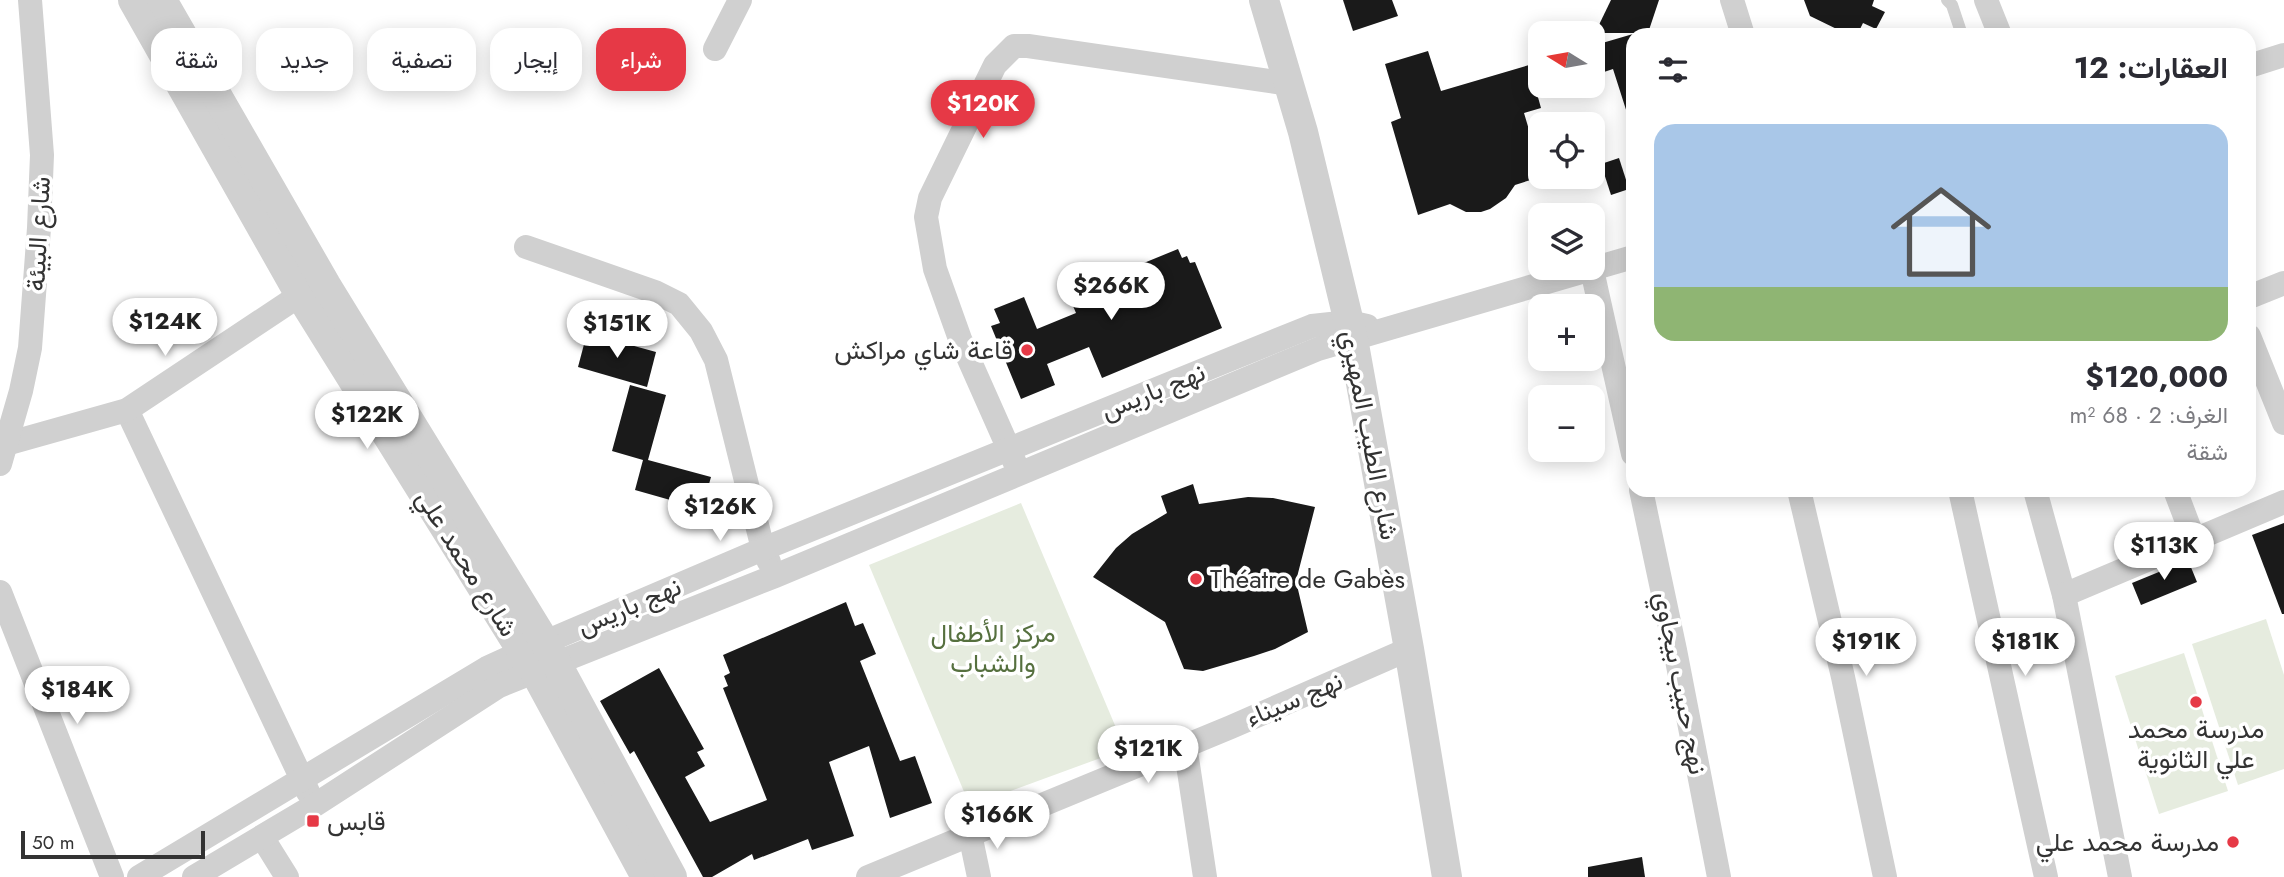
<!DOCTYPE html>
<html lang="ar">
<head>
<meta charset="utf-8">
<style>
  body { margin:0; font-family:Jost,Vazirmatn,sans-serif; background:#f2f2f3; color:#2b2b33; direction:rtl; height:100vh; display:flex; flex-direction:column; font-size:26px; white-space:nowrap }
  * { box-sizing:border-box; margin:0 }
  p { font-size:23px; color:#7c7c81 }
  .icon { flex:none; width:38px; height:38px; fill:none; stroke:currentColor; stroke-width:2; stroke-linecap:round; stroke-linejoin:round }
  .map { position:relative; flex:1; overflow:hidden; direction:ltr }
  .details { position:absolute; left:1626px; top:28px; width:630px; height:469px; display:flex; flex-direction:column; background:#fff; border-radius:21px; box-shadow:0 4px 18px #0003; direction:rtl }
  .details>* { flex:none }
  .hud { position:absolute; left:21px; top:28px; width:665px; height:63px; direction:rtl; display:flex; gap:14px }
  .needle { width:46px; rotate:281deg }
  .controls { position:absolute; left:1528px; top:21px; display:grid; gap:14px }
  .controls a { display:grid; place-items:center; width:77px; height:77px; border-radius:14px; background:#fff; box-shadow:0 4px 18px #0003; font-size:35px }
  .scale { position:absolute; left:21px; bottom:18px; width:184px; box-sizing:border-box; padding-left:7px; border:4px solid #333; border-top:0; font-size:19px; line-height:24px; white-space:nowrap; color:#333; -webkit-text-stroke:5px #fff; paint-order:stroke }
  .price { position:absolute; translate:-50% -60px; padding:0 16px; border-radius:24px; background:#fff; color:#222; font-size:23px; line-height:46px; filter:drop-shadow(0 2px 4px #0008) }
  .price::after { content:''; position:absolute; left:50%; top:42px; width:21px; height:16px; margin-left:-10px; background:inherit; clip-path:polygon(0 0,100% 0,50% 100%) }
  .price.on { background:#e63946; color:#fff }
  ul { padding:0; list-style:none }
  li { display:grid; align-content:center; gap:14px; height:371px; padding:0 28px }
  li span { display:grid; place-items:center; height:217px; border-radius:21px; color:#555 }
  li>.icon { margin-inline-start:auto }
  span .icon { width:126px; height:126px; fill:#fffc; stroke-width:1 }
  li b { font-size:30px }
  h2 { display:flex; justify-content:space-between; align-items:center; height:84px; padding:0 28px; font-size:30px }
  .pill { padding:0 24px; border-radius:21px; background:#fff; box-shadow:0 4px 18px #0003; font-size:24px; line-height:63px }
  .pill.on { background:#e63946; color:#fff }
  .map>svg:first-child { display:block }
  .green { fill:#e6ecdf }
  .building { fill:#1a1a1a }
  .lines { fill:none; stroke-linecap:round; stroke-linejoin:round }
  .service { stroke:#d0d0d0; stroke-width:12 }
  .minor { stroke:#d0d0d0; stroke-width:24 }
  .tertiary { stroke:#d0d0d0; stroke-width:30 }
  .poi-dot { fill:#e63946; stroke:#fff; stroke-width:2.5 }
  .labels { text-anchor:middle; stroke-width:7; stroke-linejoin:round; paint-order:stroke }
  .street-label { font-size:26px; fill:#333; stroke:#fff }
  .poi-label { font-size:26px; fill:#333; stroke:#fff; text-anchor:end }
  .park-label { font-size:26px; fill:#56703f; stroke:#fff }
</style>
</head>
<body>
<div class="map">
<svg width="2284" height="877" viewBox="0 0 2284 877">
  <rect width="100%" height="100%" fill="#fff"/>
  <g class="green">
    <polygon points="1021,503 1125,749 970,806 869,565"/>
    <polygon points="2266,619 2284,675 2284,769 2238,785 2192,644"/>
    <polygon points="2184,653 2228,791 2159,814 2115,676"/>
  </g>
  <g class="building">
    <polygon points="1343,0 1392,0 1398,16 1353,31"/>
    <polygon points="1611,0 1659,0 1648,33 1595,33"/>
    <polygon points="1804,0 1874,0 1872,6 1885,12 1876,29 1863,23 1857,35 1849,35 1810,16"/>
    <polygon points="1633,34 1633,115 1628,116 1613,69 1592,76 1592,46"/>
    <polygon points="1428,51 1441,91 1529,65 1541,108 1524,113 1540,167 1540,177 1515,185 1506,198 1490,209 1481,212 1466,212 1450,204 1418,215 1391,122 1401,118 1385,64"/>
    <polygon points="1619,158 1629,189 1611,195 1601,164"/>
    <polygon points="1178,249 1182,258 1187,256 1190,263 1195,262 1222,328 1102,378 1089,347 1047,364 1055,385 1021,399 991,326 1000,323 994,309 1024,297 1037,329 1076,313 1068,294"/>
    <polygon points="587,333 656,352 647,387 578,367"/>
    <polygon points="630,385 666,395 648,460 711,477 702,509 635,490 643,460 612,451"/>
    <polygon points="1193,484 1199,504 1248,497 1273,498 1315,507 1296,581 1308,632 1275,649 1254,656 1203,671 1184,669 1165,622 1093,577 1116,548 1132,534 1167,513 1161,496"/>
    <polygon points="2284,523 2284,614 2282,614 2252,535"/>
    <polygon points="2188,560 2197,582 2141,605 2132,583"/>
    <polygon points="846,602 855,626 863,623 876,654 860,661 900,761 915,756 932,803 890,818 869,746 829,762 854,836 812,850 808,839 754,860 752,854 712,877 703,877 634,751 630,754 600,701 659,668 704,749 697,752 705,766 685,777 710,822 767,800 723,688 728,686 724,676 730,673 723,655"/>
    <polygon points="1642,857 1645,877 1588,877 1588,867"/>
  </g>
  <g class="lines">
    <polyline class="service" points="1947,0 1952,5 1962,35"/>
    <g class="minor">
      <polyline points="1732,0 1743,35"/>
      <polyline points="1986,0 2000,35"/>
      <polyline points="715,49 740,0"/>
      <polyline points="2249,66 2284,55"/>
      <polyline points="526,247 655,292 679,304 701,331 716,360 763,549 769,562"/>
      <polyline points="1592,270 1633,454"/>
      <polyline points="2249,297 2284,283"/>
      <polyline points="2249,336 2284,423"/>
      <polyline points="127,410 308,792"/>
      <polyline points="6,444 127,410 300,295 315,289"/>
      <polyline points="1015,463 960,339 935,269 926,217 930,198 995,65 1014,46 1028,46 1290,84"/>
      <polyline points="0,464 21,391 30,348 39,228 42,155 30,0"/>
      <polyline points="1641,490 1675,650 1719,877"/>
      <polyline points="1799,490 1843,677 1885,877"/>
      <polyline points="1960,490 2046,877"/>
      <polyline points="2035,490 2064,595 2120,877"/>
      <polyline points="2175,490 2194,540"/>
      <polyline points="0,592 112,877"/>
      <polyline points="2064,595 2284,502"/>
      <polyline points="1185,745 1205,877"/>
      <polyline points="970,834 979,877"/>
      <polyline points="262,837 287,877"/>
      <polyline points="139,877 487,668 522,652 763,549 1312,326 1349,322 1367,326"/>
      <polyline points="194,877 315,805 499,686 775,576 1318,349 1633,257"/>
      <polyline points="868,877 1231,727 1409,649"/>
    </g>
    <g class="tertiary">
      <polyline points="133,0 300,295 535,672 646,877"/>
      <polyline points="162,0 326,285 545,642 672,877"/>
      <polyline points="1264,0 1303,132 1353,339 1409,649 1447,877"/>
    </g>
  </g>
  <g class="poi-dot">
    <circle cx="1027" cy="350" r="7"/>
    <circle cx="1196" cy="579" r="7"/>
    <circle cx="2196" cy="702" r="7"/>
    <rect x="306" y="814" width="14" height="14" rx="3.5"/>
    <circle cx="2233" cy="842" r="7"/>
  </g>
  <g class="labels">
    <g class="street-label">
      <text transform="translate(38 234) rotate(-87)" y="9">شارع البيئة</text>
      <text transform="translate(1153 391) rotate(-22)" y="9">نهج باريس</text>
      <text transform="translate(1370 435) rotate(79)" y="9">شارع الطيب المهيري</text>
      <text transform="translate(467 563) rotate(58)" y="9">شارع محمد علي</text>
      <text transform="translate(629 606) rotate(-23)" y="9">نهج باريس</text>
      <text transform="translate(1681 683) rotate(79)" y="9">نهج حبيب بيجاوي</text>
      <text transform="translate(1294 699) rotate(-23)" y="9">نهج سيناء</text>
    </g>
    <g class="poi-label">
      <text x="1013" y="359">قاعة شاي مراكش</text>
      <text x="1210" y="588" text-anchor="start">Théatre de Gabès</text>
      <text x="2196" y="738" text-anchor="middle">مدرسة محمد<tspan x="2196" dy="30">علي الثانوية</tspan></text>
      <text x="327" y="830" text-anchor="start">قابس</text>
      <text x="2219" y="851">مدرسة محمد علي</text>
    </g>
    <g class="park-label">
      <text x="993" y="642">مركز الأطفال<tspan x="993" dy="30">والشباب</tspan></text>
    </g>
  </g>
</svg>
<div class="controls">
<a><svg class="needle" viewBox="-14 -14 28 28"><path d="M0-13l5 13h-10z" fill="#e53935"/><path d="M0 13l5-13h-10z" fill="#7c7c81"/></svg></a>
<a><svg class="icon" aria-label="locate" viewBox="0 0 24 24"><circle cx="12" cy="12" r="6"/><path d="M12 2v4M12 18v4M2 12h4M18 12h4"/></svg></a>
<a><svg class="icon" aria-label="layers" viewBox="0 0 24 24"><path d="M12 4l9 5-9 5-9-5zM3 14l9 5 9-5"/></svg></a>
<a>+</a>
<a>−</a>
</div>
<div class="scale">50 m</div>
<b class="price on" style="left:983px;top:140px">$120K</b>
<b class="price" style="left:1111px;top:322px">$266K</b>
<b class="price" style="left:165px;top:358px">$124K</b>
<b class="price" style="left:617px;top:360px">$151K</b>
<b class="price" style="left:367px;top:451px">$122K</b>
<b class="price" style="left:720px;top:543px">$126K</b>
<b class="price" style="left:2164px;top:582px">$113K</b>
<b class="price" style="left:1866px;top:678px">$191K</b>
<b class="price" style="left:2025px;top:678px">$181K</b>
<b class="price" style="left:77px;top:726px">$184K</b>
<b class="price" style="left:1148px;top:785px">$121K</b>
<b class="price" style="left:997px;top:851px">$166K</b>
<div class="hud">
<a class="pill on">شراء</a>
<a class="pill">إيجار</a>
<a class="pill">تصفية</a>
<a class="pill">جديد</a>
<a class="pill">شقة</a>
</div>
<section class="details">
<h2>العقارات: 12<svg class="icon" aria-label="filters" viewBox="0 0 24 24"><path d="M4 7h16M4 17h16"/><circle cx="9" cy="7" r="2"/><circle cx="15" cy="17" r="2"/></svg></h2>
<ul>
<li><span style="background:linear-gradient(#a9c7e8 75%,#8fb573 0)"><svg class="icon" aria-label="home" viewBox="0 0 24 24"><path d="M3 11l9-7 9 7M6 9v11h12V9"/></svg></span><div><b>$120,000</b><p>الغرف: 2 · 68 m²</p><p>شقة</p></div></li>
</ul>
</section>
</div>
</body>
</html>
